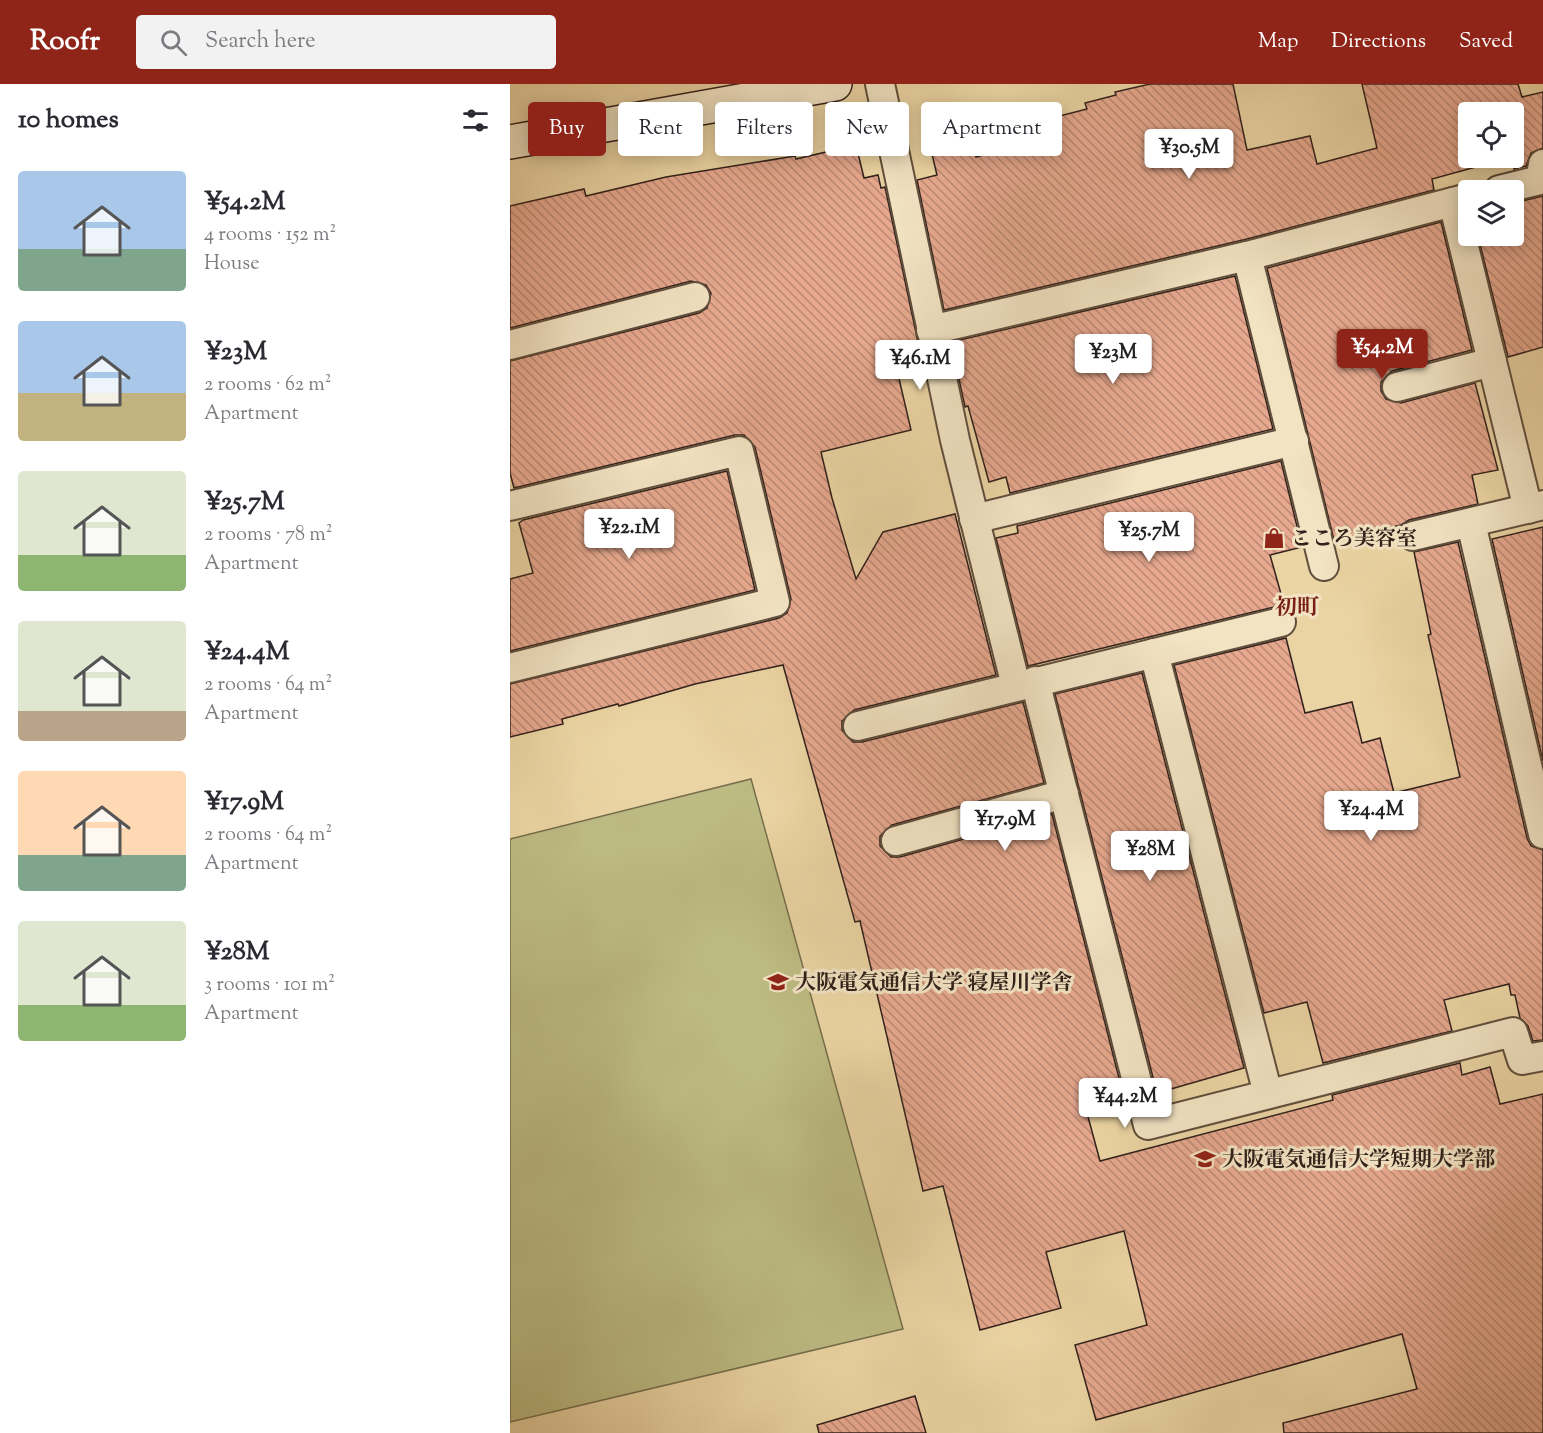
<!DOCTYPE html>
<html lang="en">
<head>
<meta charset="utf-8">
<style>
  body { margin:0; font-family:"Sorts Mill Goudy","Noto Serif JP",serif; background:#f2f2f3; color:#2b2b33; height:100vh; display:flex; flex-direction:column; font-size:22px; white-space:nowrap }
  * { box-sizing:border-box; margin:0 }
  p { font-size:20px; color:#7c7c81 }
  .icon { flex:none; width:33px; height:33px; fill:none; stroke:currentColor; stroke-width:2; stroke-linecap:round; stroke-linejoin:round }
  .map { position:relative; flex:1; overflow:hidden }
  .sheet { display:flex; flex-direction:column; background:#fff; width:510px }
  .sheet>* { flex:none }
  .guide { position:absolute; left:18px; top:18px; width:570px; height:54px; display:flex; gap:12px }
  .tools { position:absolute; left:948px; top:18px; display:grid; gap:12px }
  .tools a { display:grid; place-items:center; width:66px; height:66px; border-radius:6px; background:#fff; box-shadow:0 3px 15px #0003; font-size:30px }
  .price { position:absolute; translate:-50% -51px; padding:0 14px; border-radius:6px; background:#fff; color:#222; font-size:20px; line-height:39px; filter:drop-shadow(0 2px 3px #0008) }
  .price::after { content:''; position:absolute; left:50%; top:36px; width:18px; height:14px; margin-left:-9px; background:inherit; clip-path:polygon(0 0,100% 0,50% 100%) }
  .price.current { background:#8f2418; color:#fff }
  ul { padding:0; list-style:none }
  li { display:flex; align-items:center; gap:18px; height:150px; padding:0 18px }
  li span { display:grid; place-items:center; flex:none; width:168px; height:120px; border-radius:6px; color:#555 }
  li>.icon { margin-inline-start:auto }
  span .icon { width:72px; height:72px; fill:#fffc; stroke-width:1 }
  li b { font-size:26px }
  h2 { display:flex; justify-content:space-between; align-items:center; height:72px; padding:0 18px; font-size:26px }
  .tag { padding:0 21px; border-radius:6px; background:#fff; box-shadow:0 3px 15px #0003; font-size:21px; line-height:54px }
  .tag.current { background:#8f2418; color:#fff }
  header { display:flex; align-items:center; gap:36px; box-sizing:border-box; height:84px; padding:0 30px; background:#8f2418; color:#fff }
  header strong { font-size:28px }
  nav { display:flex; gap:33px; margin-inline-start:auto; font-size:21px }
  .search { width:420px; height:54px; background:#f2f2f3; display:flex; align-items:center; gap:15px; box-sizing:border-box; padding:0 21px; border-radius:6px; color:#7c7c81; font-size:22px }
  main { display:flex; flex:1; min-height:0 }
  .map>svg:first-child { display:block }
  .grass { fill:#bcbb82; stroke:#766e4e; stroke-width:1.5 }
  .building { fill:url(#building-back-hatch); stroke:#31211b; stroke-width:1.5; fill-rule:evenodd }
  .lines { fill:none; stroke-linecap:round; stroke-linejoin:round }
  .street-casing { stroke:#604e3d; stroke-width:32 }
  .secondary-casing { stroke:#31211b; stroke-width:36 }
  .street { stroke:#f2e3c3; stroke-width:28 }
  .secondary { stroke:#f2e3c3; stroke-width:33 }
  .labels { text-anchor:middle; stroke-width:6; stroke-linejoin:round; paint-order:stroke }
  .poi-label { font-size:21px; font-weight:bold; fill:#31211b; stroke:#f2e3c3; text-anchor:start }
  .neighbourhood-label { font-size:22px; font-weight:bold; fill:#7a1f14; stroke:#f2e3c3 }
</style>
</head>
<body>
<header>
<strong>Roofr</strong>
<div class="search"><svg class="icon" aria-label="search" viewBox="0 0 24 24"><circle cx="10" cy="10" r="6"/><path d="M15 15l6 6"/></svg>Search here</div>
<nav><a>Map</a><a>Directions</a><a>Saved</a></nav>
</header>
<main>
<section class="sheet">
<h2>10 homes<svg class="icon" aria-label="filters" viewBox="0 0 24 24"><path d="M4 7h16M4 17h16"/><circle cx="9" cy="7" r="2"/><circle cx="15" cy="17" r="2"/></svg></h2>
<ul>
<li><span style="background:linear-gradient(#a9c7e8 65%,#7fa58c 0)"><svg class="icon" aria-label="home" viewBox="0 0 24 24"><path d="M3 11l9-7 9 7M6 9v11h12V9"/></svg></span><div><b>¥54.2M</b><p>4 rooms · 152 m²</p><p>House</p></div></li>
<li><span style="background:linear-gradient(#a9c7e8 60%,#c2b280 0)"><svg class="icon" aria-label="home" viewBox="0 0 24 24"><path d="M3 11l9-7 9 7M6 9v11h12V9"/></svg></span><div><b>¥23M</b><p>2 rooms · 62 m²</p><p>Apartment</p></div></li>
<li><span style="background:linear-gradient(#dfe7d0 70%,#8fb573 0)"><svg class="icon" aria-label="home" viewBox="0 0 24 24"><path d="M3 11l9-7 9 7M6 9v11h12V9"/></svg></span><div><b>¥25.7M</b><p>2 rooms · 78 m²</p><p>Apartment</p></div></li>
<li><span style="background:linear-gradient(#dfe7d0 75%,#b9a48a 0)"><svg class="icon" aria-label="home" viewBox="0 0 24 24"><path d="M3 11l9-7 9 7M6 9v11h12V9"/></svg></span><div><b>¥24.4M</b><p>2 rooms · 64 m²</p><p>Apartment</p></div></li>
<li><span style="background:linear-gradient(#ffd9b3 70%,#7fa58c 0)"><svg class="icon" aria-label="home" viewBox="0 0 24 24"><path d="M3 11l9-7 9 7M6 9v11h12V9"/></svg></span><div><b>¥17.9M</b><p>2 rooms · 64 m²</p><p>Apartment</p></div></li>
<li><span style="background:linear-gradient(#dfe7d0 70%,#8fb573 0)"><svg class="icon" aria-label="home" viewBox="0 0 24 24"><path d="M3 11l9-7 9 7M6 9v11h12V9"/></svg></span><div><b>¥28M</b><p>3 rooms · 101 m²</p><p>Apartment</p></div></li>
</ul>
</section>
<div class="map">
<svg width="1033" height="1349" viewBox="0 0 1033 1349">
  <defs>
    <pattern id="building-back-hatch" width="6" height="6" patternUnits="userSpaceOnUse" patternTransform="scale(1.5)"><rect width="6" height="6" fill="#e6a88e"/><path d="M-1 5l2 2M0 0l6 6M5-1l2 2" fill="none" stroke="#bb8873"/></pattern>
  </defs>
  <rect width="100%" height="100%" fill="#ebd4a3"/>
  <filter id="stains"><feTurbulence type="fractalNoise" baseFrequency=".00333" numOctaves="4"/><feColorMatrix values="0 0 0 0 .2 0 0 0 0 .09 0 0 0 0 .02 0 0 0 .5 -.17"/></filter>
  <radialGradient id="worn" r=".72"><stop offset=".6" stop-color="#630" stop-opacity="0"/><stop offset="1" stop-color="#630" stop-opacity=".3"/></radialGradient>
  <polygon class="grass" points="241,695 393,1245 0,1338 0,755"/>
  <g class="building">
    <path d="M640 0H723L737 66 800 52 807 80 867 64 852 0H1008L1012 13 1033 8V64L1021 69 1016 82 1004 85V75L984 81V78L922 95 924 106 733 156 434 226 407 96 427 91 420 62 461 52 466 73 527 57 522 39 577 25 575 19 606 11 605 8ZM958 28H1004V74H958Z"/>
    <polygon points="346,61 354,94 368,91 371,104 375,103 409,263 383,269 401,346 311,368 322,414 346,495 373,448 445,430 486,591 344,626 332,637 332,646 343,658 352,658 513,618 534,699 382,741 370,752 370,762 381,773 390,773 542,730 615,1018 577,1029 590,1077 823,1016 822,1011 950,979 952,991 980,983 990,1020 1033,1010 1033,1349 774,1349 773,1339 907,1305 892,1250 586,1336 565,1261 637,1241 614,1147 536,1168 551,1224 470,1246 433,1102 413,1107 350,837 345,838 273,581 185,600 109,622 108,620 52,635 53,640 0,653 0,600 269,534 277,529 281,515 245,363 234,351 225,351 4,404 0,389 0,277 189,229 197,224 201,209 196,201 181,197 0,244 0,122 74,105 76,112 156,93 285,72 286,75"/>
    <polygon points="1033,112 1033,263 998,273 968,152 1004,152 1004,119"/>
    <polygon points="931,138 962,266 882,287 871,298 871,307 876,315 891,319 965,299 988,386 962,391 968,420 899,436 891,441 824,456 757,184"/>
    <polygon points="725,192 763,345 500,409 496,393 479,398 458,322 455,323 441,258"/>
    <polygon points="771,377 792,463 760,471 773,517 767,518 768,522 518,582 486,454 508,449 507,442"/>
    <polygon points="217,387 245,506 0,567 0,495 23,489 9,439 13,436"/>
    <polygon points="1033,443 1033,677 982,455"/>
    <polygon points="948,458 1017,754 1021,762 1033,766 1033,956 1023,957 1018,942 1010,934 1005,911 1001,911 999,900 934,916 942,947 813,979 797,918 754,929 664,581 776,554 795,629 842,618 852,659 870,654 884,709 950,693 918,551 921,550 904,468"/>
    <polygon points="632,589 734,984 647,1009 545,610"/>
    <polygon points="405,1312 416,1349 309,1349 307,1341"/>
  </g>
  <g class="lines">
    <defs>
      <g id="street">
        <polyline points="370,0 445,356 506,602"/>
        <polyline points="989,106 1030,96 1033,80"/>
        <polyline points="943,118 1018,425"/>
        <polyline points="737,172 814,482"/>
        <polyline points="421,246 737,172 958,114"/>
        <polyline points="0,261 185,213"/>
        <polyline points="887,303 982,278"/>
        <polyline points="0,422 229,367 265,518 0,584"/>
        <polyline points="464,435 784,357"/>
        <polyline points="961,439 1033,750"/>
        <polyline points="903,452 1033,421"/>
        <polyline points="644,569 758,1010"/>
        <polyline points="525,597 638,1041 1003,948 1012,976 1033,972"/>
        <polyline points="348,642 771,538"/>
        <polyline points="386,757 554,710"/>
      </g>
      <polyline id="secondary" points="0,58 325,0"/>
    </defs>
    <use href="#street" class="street-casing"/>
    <use href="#secondary" class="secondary-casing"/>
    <use href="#street" class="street"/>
    <use href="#secondary" class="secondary"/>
  </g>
  <defs>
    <symbol id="shop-bare" viewBox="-9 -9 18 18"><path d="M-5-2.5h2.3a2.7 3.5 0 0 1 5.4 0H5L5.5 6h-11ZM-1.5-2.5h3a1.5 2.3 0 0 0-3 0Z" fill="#8f2418" stroke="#f2e3c3" stroke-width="2.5" paint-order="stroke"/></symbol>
    <symbol id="university-bare" viewBox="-9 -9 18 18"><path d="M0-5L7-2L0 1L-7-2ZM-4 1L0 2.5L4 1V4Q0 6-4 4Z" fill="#8f2418" stroke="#f2e3c3" stroke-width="2.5" paint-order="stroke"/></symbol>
  </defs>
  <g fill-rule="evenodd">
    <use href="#shop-bare" x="749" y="439" width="30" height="30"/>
    <use href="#university-bare" x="253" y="883" width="30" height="30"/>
    <use href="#university-bare" x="680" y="1060" width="30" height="30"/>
  </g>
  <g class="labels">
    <g class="poi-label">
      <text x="781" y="461">こころ美容室</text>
      <text x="285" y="905">大阪電気通信大学 寝屋川学舎</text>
      <text x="712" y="1082">大阪電気通信大学短期大学部</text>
    </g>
    <g class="neighbourhood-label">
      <text x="787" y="530">初町</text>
    </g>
  </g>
  <rect width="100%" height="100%" filter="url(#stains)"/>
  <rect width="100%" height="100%" fill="url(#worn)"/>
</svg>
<div class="tools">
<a><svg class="icon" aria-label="locate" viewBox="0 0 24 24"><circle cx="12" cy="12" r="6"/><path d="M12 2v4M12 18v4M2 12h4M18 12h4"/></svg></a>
<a><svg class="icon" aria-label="layers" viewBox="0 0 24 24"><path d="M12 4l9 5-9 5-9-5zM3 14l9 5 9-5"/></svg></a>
</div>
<b class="price" style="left:679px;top:96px">¥30.5M</b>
<b class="price current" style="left:872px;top:296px">¥54.2M</b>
<b class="price" style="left:603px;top:301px">¥23M</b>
<b class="price" style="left:410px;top:307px">¥46.1M</b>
<b class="price" style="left:119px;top:476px">¥22.1M</b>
<b class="price" style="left:639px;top:479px">¥25.7M</b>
<b class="price" style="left:861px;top:758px">¥24.4M</b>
<b class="price" style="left:495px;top:768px">¥17.9M</b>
<b class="price" style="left:640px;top:798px">¥28M</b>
<b class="price" style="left:615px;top:1045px">¥44.2M</b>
<div class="guide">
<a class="tag current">Buy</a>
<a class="tag">Rent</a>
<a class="tag">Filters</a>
<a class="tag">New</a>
<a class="tag">Apartment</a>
</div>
</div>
</main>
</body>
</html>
